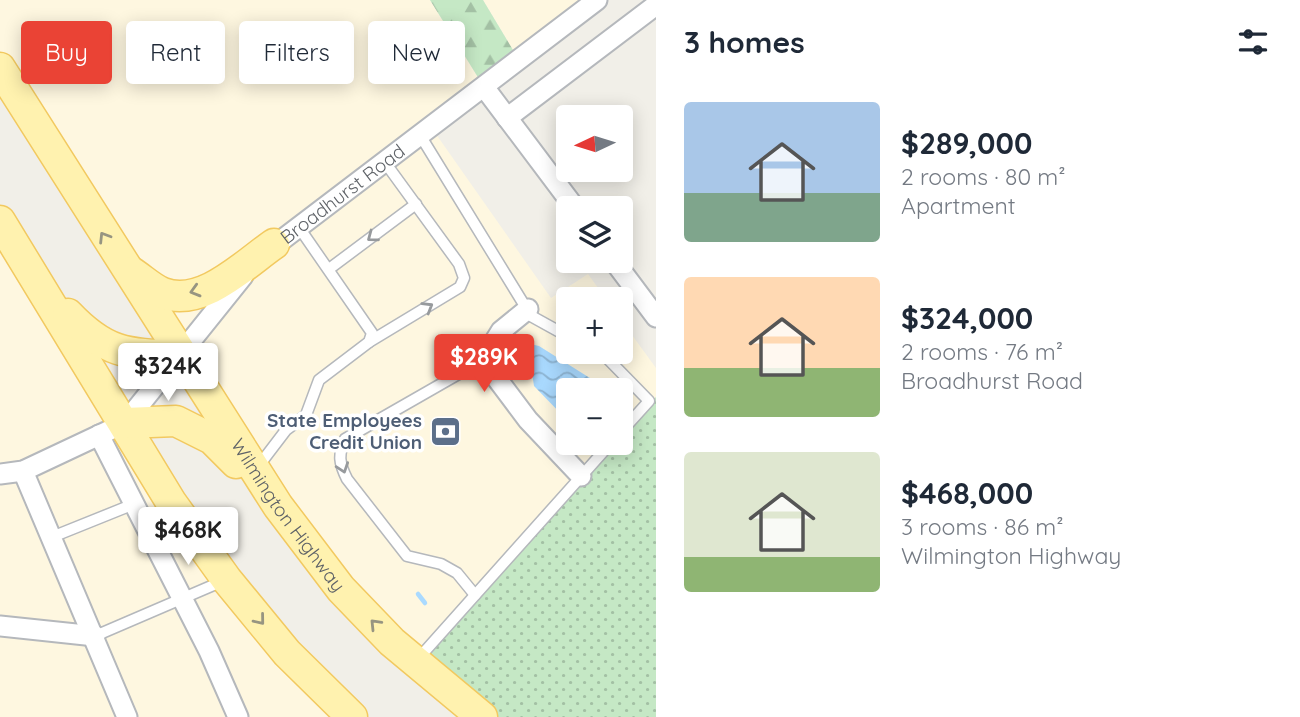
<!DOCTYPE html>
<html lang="en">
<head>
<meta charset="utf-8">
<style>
  body { margin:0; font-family:Quicksand,sans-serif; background:#f6f6f7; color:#1f2937; height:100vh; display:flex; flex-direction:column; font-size:26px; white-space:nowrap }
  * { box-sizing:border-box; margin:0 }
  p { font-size:23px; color:#747a83 }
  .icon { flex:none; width:38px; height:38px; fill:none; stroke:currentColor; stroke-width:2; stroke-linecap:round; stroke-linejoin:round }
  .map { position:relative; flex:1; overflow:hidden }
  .details { display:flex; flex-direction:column; background:#fff; width:644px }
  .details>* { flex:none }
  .banner { position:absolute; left:21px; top:21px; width:528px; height:63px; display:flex; gap:14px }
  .needle { width:46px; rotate:266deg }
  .tools { position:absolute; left:556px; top:105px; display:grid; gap:14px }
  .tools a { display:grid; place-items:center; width:77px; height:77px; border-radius:7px; background:#fff; box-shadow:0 4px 18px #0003; font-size:35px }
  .price { position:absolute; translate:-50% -60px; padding:0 16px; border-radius:7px; background:#fff; color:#222; font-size:23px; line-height:46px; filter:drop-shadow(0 2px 4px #0008) }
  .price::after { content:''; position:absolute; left:50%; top:42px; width:21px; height:16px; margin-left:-10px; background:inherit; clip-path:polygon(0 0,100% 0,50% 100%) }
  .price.on { background:#ea4335; color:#fff }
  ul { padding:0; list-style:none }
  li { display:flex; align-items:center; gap:21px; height:175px; padding:0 28px }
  li span { display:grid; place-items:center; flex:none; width:196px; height:140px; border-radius:7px; color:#555 }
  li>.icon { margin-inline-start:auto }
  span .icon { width:84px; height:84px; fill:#fffc; stroke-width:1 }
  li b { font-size:30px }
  h2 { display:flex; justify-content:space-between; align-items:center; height:84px; padding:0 28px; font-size:30px }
  .tag { padding:0 24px; border-radius:7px; background:#fff; box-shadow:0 4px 18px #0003; font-size:24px; line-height:63px }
  .tag.on { background:#ea4335; color:#fff }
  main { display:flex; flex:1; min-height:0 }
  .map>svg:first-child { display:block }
  .commercial { fill:#fef7e0 }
  .grass { fill:url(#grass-dots) }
  .forest { fill:url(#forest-firs) }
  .water { fill:url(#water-waves) }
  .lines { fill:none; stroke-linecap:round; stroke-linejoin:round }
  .stream { stroke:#aadaff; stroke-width:4.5 }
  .lane-casing { stroke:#b5b8bc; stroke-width:13 }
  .street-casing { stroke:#b5b8bc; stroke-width:23 }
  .primary-casing { stroke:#f2c960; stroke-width:33 }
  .lane { stroke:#fff; stroke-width:10 }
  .street { stroke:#fff; stroke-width:19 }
  .primary { stroke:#fff2af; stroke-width:30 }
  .oneway { stroke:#979581 }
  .oneway2 { stroke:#979a9d }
  .labels { text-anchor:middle; stroke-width:7; stroke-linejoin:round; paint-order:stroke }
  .street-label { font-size:19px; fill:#5f6368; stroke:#fff }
  .service-label { font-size:19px; font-weight:bold; fill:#4e5e75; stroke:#fff; text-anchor:end }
</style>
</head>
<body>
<main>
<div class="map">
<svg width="656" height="717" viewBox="0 0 656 717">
  <defs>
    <pattern id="grass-dots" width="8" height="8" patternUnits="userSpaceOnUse" patternTransform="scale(1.75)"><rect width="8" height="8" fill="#c5e8c5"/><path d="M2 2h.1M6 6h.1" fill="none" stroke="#a3c0a4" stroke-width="1.8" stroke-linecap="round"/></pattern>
    <pattern id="forest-firs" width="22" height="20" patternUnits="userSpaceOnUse" patternTransform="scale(1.75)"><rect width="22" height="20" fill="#c5e8c5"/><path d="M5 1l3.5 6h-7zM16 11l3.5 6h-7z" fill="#a3c0a4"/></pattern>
    <pattern id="water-waves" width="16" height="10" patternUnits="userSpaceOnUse" patternTransform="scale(1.75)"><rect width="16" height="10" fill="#aadaff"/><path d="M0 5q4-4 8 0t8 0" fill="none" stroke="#8eb4d2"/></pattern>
  </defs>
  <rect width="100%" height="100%" fill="#f1efe8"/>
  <g class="commercial">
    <polygon points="0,0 430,0 484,87 431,127 551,298 588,274 606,299 569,299 569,352 621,352 621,320 656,368 656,397 621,432 621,390 569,390 569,443 611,443 415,662 341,589 0,68"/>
    <polygon points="483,0 597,0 519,60"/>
    <polygon points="0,221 171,502 352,717 0,717"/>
  </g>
  <polygon class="grass" points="656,397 656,717 482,717 415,662 611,443 621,443 621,432"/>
  <polygon class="forest" points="430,0 483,0 519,60 484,87"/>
  <polygon class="water" points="526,343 539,346 609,390 569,390 569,419 565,418 534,386 532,373 522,366 518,355"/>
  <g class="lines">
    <polyline class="stream" points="418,594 425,603"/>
    <defs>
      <g id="lane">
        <polyline points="420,135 531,316 569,337"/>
        <polyline points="329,269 416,204"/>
        <polyline points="369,342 460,287 464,278 459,264 384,161"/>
        <polyline points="596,352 607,358 649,401 621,432"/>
        <polyline points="257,468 286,430 306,415 319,380 369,342 372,333 298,226"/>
        <polyline points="52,537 134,504"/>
        <path d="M475 595 457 573 441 564 407 556 347 479C339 463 338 455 345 439L483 360"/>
        <polyline points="95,636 223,581"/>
        <polyline points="418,659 611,443"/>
      </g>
      <g id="street">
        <polyline points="484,87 575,208"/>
        <polyline points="507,118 656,5"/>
        <path id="s1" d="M266 252 597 0"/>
        <polyline points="614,261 656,317"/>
        <polyline points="528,309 501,331 483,360 528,420 581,476"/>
        <polyline points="99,435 209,651 238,717"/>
        <polyline points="23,471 127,717"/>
        <polyline points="0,474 23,471 125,423 243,276"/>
        <polyline points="0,626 95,636"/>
      </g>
      <g id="primary">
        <path id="s2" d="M0 68 278 506 341 589 392 642 482 717"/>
        <polyline points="0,221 171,502 227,580 287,653 352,717"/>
        <path d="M131 272C141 278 152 289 163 293 202 308 245 264 274 244"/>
        <path d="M68 314C106 354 127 354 180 356"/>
        <polyline points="125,423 176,421 212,439 236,463"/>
      </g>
    </defs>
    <use href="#lane" class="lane-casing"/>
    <use href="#street" class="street-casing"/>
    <use href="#primary" class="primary-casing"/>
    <use href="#lane" class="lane"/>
    <use href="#street" class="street"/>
    <use href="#primary" class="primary"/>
  </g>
  <defs><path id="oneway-chevron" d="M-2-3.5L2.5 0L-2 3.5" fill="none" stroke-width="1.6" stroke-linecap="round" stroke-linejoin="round" transform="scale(1.75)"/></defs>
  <g class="oneway">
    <use href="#oneway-chevron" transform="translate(104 237) rotate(-122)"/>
    <use href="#oneway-chevron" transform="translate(195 291) rotate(164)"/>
    <use href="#oneway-chevron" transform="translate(260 620) rotate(51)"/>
    <use href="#oneway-chevron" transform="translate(375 624) rotate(-134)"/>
  </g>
  <g class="oneway2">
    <use href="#oneway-chevron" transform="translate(372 237) rotate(143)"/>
    <use href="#oneway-chevron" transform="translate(428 307) rotate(-31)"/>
    <use href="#oneway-chevron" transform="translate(343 468) rotate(71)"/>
  </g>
  <defs>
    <symbol id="bank-square" viewBox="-11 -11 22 22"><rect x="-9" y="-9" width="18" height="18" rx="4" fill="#5c6f8a" stroke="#fff"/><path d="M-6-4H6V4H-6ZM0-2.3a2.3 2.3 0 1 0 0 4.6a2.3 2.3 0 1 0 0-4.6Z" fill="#fff"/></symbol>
  </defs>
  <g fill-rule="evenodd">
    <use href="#bank-square" x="428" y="414" width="35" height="35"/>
  </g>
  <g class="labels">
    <g class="street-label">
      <text dy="7" stroke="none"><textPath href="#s1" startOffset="96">Broadhurst Road</textPath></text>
      <text dy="7" stroke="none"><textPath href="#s2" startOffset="532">Wilmington Highway</textPath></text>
    </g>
    <g class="service-label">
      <text x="422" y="427">State Employees<tspan x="422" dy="22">Credit Union</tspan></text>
    </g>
  </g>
</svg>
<div class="tools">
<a><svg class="needle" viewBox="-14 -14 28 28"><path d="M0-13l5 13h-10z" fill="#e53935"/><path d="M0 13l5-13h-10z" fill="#747a83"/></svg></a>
<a><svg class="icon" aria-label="layers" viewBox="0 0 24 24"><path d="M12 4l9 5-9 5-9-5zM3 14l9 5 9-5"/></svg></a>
<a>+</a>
<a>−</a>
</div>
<b class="price on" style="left:484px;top:394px">$289K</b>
<b class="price" style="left:168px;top:403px">$324K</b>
<b class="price" style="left:188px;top:567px">$468K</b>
<div class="banner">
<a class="tag on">Buy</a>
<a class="tag">Rent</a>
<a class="tag">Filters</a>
<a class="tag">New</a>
</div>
</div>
<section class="details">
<h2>3 homes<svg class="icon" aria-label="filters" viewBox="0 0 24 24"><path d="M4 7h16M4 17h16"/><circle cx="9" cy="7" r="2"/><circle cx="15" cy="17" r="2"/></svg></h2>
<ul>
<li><span style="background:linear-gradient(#a9c7e8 65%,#7fa58c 0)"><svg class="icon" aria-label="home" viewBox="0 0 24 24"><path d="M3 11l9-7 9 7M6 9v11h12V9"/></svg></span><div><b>$289,000</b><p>2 rooms · 80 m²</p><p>Apartment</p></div></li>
<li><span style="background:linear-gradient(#ffd9b3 65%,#8fb573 0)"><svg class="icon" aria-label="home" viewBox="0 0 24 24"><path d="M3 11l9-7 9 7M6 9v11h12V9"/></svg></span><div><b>$324,000</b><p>2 rooms · 76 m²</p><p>Broadhurst Road</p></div></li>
<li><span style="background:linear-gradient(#dfe7d0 75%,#8fb573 0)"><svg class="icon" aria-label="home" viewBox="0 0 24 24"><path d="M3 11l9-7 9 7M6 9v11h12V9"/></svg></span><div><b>$468,000</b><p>3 rooms · 86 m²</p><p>Wilmington Highway</p></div></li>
</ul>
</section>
</main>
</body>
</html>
